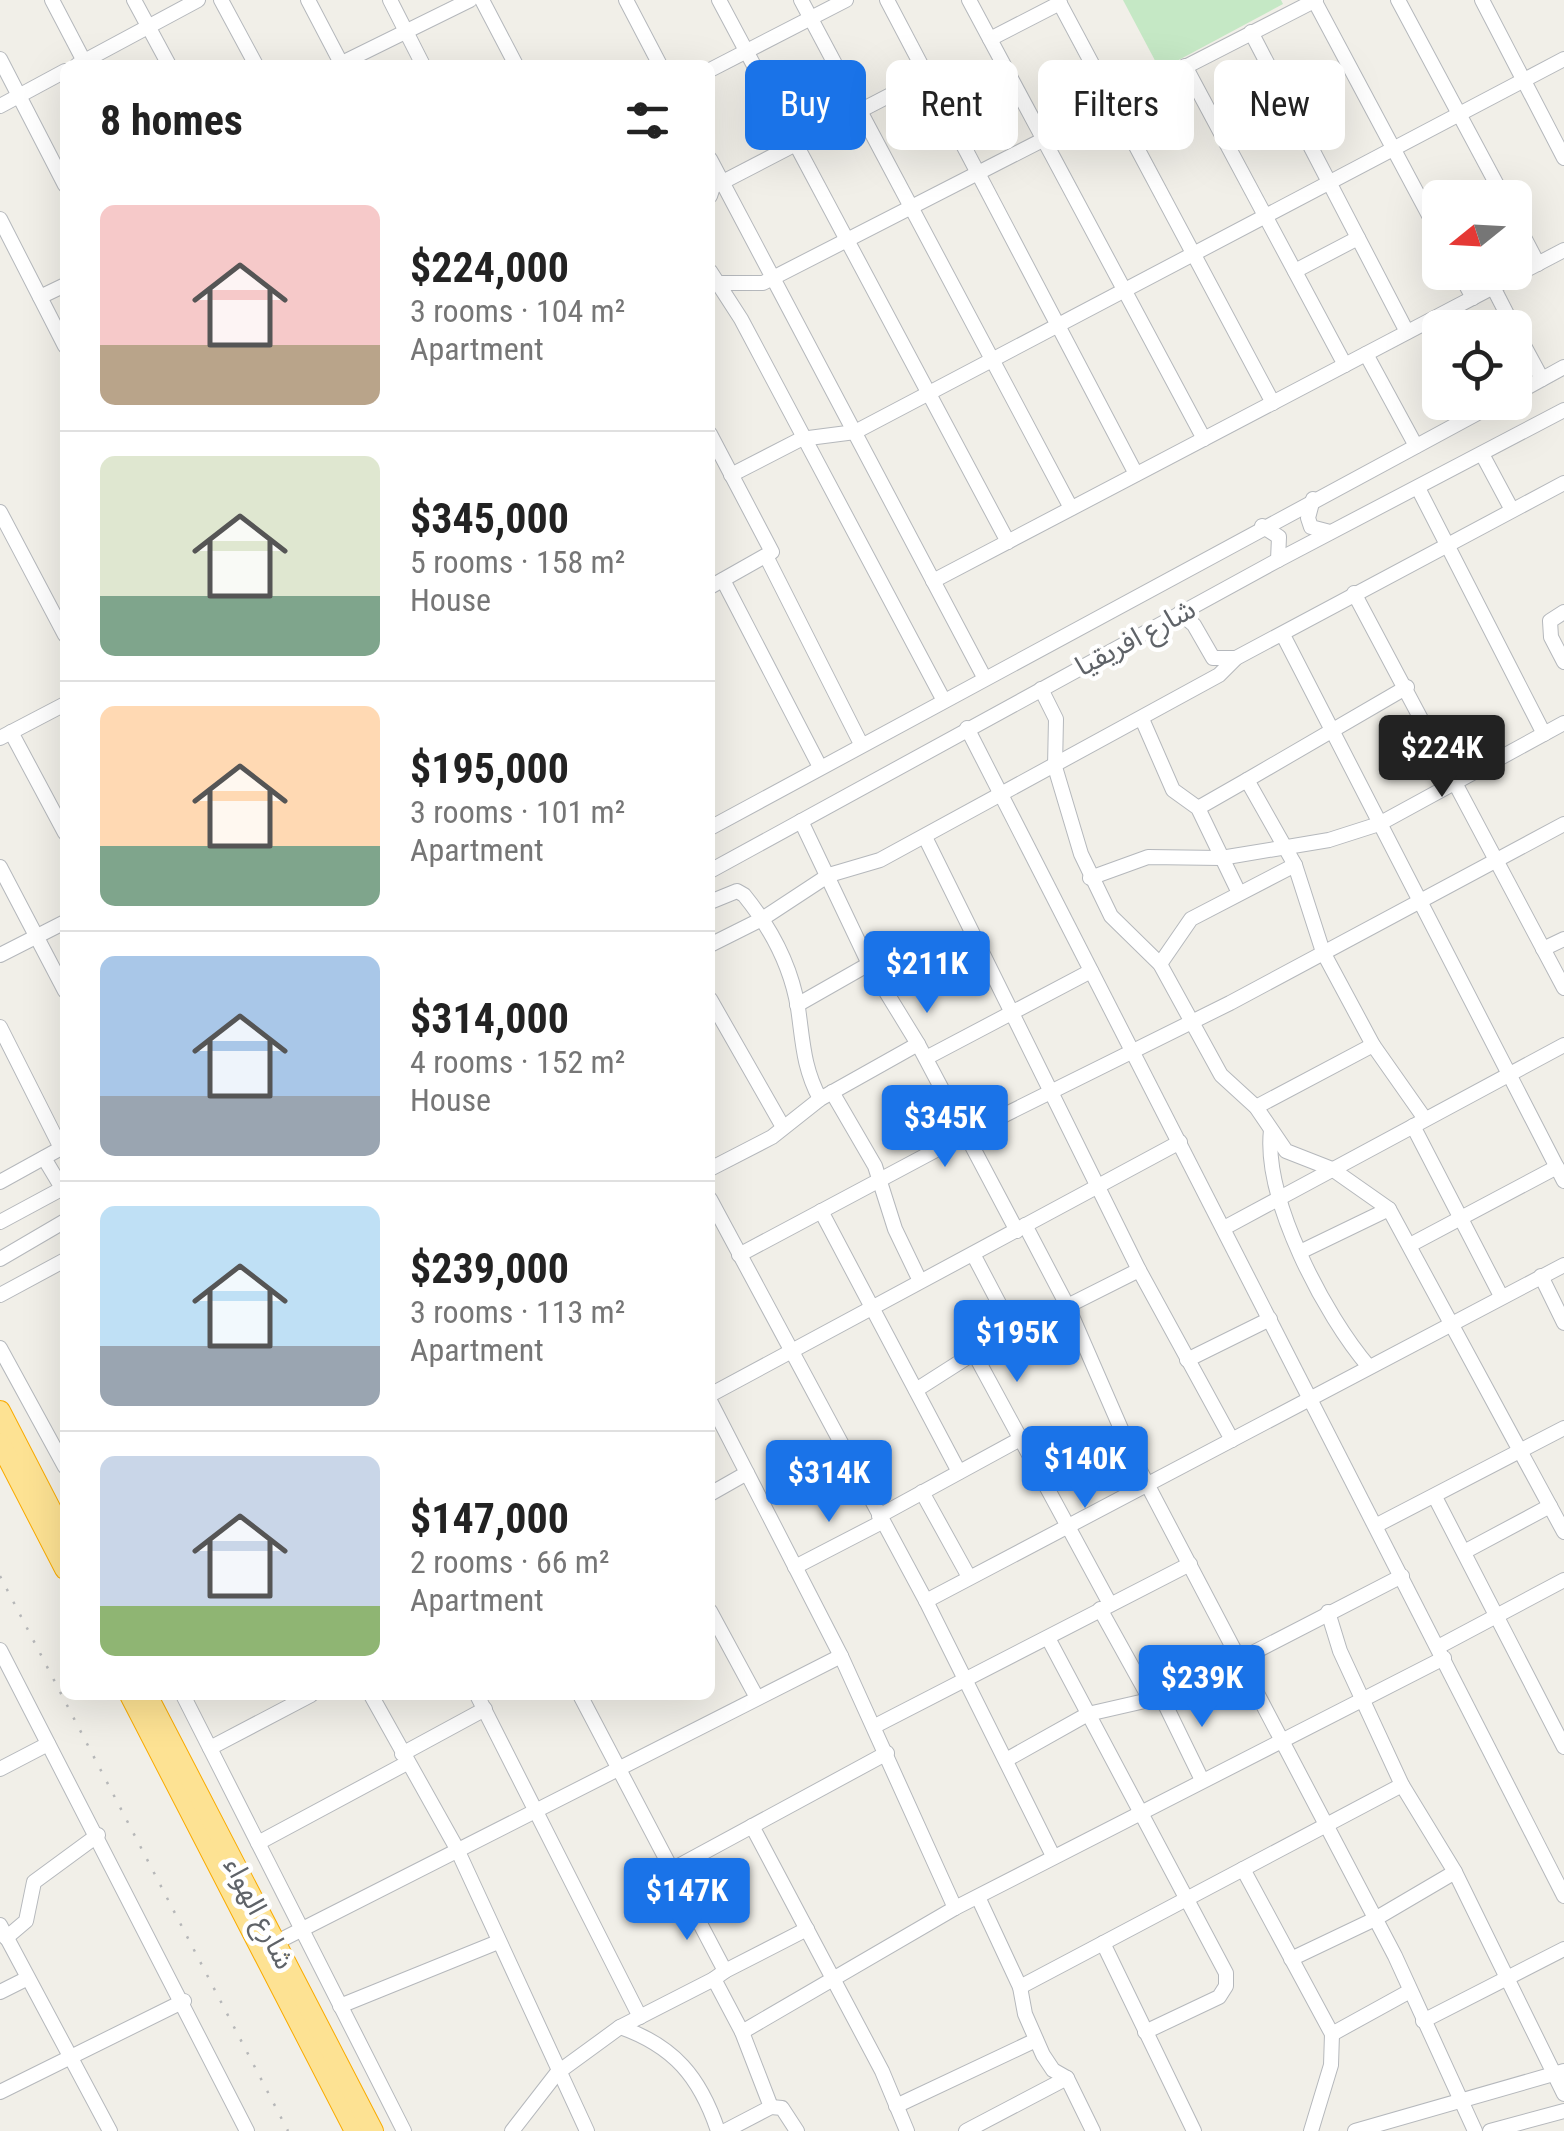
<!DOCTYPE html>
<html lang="en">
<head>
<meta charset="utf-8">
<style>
  body { margin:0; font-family:"Roboto Condensed","Noto Sans Arabic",sans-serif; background:#f6f6f6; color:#222; height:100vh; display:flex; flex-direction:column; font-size:38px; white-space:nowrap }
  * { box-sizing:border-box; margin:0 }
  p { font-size:32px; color:#767676 }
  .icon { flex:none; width:55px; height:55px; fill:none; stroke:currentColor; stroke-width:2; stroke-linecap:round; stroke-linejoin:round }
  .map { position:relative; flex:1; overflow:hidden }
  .drawer { position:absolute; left:60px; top:60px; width:655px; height:1640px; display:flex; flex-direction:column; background:#fff; border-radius:15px; box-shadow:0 10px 40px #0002 }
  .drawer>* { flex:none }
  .guide { position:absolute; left:745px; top:60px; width:668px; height:90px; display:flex; gap:20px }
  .needle { width:65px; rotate:252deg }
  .tools { position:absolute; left:1422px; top:180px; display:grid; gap:20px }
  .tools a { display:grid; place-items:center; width:110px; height:110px; border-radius:15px; background:#fff; box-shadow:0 10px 40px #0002; font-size:50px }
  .price { position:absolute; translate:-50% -85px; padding:0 22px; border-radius:10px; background:#1a73e8; color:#fff; font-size:32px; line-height:65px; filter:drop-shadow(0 2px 5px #0008) }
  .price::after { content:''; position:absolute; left:50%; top:60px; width:30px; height:22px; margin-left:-15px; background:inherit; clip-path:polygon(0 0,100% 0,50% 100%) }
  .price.on { background:#222; color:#fff }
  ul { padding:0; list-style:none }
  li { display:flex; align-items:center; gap:30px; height:250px; padding:0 40px }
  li+li { border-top:2px solid #e0e0e0 }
  li span { display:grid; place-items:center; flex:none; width:280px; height:200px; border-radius:15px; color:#555 }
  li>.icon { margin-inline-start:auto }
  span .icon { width:120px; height:120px; fill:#fffc; stroke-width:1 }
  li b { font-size:42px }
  h2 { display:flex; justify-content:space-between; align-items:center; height:120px; padding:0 40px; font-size:42px }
  .chip { padding:0 35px; border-radius:15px; background:#fff; box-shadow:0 10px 40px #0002; font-size:35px; line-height:90px }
  .chip.on { background:#1a73e8; color:#fff }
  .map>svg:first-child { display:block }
  .green { fill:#c5e8c5 }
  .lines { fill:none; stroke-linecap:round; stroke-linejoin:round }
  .minor-casing { stroke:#b5b8bc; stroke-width:16 }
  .highway-casing { stroke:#f9ab00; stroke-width:22 }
  .minor { stroke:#fff; stroke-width:14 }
  .highway { stroke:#fde293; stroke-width:20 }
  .rail { stroke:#b6b7b8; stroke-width:2.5; stroke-dasharray:2.5 12; stroke-linecap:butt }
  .labels { text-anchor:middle; stroke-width:9; stroke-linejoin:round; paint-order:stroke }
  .street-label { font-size:28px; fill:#5f6368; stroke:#fff }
</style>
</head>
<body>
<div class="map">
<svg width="1564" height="2131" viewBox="0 0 1564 2131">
  <rect width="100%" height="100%" fill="#f1efe8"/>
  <polygon class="green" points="1123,0 1281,0 1283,4 1160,70"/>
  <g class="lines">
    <defs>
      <g id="minor">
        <polyline points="52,0 86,65"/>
        <polyline points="134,0 169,65"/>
        <polyline points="221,0 256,65"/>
        <polyline points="308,0 342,65"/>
        <polyline points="390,0 423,65"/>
        <polyline points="482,0 516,65"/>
        <polyline points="626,0 660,65"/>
        <polyline points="719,0 1008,542"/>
        <polyline points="801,0 1071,508"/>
        <polyline points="887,0 1136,474"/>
        <polyline points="969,0 1204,439"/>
        <polyline points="1058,0 1273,403"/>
        <polyline points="1314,0 1440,236"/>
        <polyline points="1398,0 1504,198"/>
        <polyline points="1482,0 1564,158"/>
        <polyline points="1251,32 1407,332"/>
        <polyline points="990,39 1060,3"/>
        <polyline points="0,59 65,185"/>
        <polyline points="77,65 198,0"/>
        <polyline points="338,65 470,0"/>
        <polyline points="1185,66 1345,365"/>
        <polyline points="710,70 846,0"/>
        <polyline points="0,106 65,71"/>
        <polyline points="710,159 984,677"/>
        <polyline points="710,196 713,187 927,76"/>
        <polyline points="0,219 65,346"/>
        <polyline points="1515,220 1538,264"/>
        <polyline points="710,271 741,319 943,699"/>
        <polyline points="1295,271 1358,238"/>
        <polyline points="1459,272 1473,298"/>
        <polyline points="720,283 763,283 1316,0"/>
        <polyline points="1493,287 1514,328"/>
        <polyline points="40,297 65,285"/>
        <polyline points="1515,329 1542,379"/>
        <polyline points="1366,354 1416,446"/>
        <polyline points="1515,394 1564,367"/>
        <polyline points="710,434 772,552 710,587"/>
        <polyline points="1482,454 1512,510"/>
        <polyline points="731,475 801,439 855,432 1564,59"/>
        <polyline points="1418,488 1544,734"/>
        <polyline points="1313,499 1308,518 1311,527 1330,532"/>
        <polyline points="0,512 65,635"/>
        <polyline points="1262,526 1279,537 1278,560"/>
        <polyline points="767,558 861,744"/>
        <polyline points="723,580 820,767"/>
        <polyline points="933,581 1564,250"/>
        <polyline points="1354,593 1564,988"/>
        <polyline points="1564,612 1550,621 1551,637 1564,662"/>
        <polyline points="1180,613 1194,625 1213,658 1236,658"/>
        <polyline points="1283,635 1564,1181"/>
        <polyline points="1041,689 1056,719 1055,767 1081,854 1111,916 1160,964 1221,1075 1256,1107 1286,1151 1332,1169 1389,1209 1564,1532"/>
        <polyline points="1142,719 1173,790 1198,808 1239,893"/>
        <polyline points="967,728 1564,1896"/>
        <polyline points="11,732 65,833"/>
        <polyline points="0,738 65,704"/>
        <polyline points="1247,780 1407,687"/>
        <polyline points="1198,808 1247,780 1295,865 1323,952 1373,1045 1425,1119"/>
        <polyline points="801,821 869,964 918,1044 1017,1231"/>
        <polyline points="710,828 1498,402"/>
        <polyline points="925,837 1139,1270 1232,1440"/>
        <polyline points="0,867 65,991"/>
        <polyline points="710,871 1278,560 1564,410"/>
        <polyline points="1090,878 1148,857 1221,858 1329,840 1379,824 1564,723"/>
        <path d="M710 902 737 891 744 895C770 927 791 966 798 1008 803 1042 803 1067 820 1099"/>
        <polyline points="710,945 762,919 829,875 880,860 1219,675 1236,658 1564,483"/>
        <polyline points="1543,949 1564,939"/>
        <polyline points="0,955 65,922"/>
        <polyline points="1160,964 1191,919 1295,865"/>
        <polyline points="710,999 783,1127"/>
        <polyline points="797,1005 869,964"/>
        <polyline points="0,1027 61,1148"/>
        <polyline points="926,1058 1091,971"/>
        <polyline points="832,1092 875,1166 895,1229 920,1281"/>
        <polyline points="1256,1107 1373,1045"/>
        <polyline points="1413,1126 1501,1296"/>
        <path d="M1271 1130C1263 1199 1325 1316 1369 1367"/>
        <polyline points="44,1158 62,1188"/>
        <polyline points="710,1169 772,1137 820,1099 918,1044"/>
        <polyline points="0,1182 65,1146"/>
        <polyline points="710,1199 926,1601 1053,1856"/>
        <polyline points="821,1211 959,1472"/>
        <polyline points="0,1222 65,1187"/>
        <polyline points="1025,1225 1068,1307 1135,1461 1395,1956 1475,2131"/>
        <polyline points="1224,1228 1564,1045"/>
        <polyline points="1410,1245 1557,1167"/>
        <polyline points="1300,1252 1389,1209"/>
        <polyline points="973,1254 1014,1332"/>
        <polyline points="739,1255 966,1134 1230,1003 1564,824"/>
        <polyline points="0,1259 65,1221"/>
        <polyline points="1541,1276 1564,1323"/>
        <polyline points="0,1295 65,1260"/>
        <polyline points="0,1348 65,1467"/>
        <polyline points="974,1353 1110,1604"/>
        <polyline points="1187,1360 1270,1319"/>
        <polyline points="916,1390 974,1353 1139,1270"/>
        <polyline points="710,1395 1180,1142"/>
        <polyline points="710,1401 841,1656 955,1908"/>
        <polyline points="922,1492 969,1577"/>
        <polyline points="710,1494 747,1473"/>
        <polyline points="1435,1497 1564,1747"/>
        <polyline points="879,1516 1022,1438"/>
        <polyline points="1377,1525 1564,1428"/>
        <polyline points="1464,1552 1550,1506"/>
        <polyline points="795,1567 882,1522"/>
        <polyline points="926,1601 1564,1265"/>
        <polyline points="1100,1609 1151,1701"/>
        <polyline points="710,1611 756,1696"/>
        <polyline points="1328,1612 1340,1651 1402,1785 1455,1872 1564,2094"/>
        <polyline points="1048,1638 1226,1973 1226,1986 1219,1997 1145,2032"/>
        <polyline points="1438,1647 1564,1580"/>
        <polyline points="0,1650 247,2131"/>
        <polyline points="183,1695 404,2131"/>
        <polyline points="371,1695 456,1847 587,2131"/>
        <polyline points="477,1695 640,2017"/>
        <polyline points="580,1695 725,1971 714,1979 742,2032 771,2107"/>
        <polyline points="1162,1698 1202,1780"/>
        <polyline points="875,1726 1190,1564"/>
        <polyline points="210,1748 311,1695"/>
        <polyline points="402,1754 485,1709"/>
        <polyline points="1006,1760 1088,1714 1171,1695 1402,1576"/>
        <polyline points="0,1769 48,1744"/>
        <polyline points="752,1826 882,2071 907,2131"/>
        <polyline points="258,1843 407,1763"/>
        <polyline points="673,1869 887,1753"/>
        <polyline points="1243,1869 1332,2034 1331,2065 1311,2131"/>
        <polyline points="978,1897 1020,1987 1025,2014 1043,2055 1053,2070 1067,2078 1093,2131"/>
        <polyline points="0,1925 110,2131"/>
        <polyline points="6,1938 26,1921 34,1882 98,1835"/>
        <polyline points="275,1943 841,1656"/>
        <polyline points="1103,1943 1194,2131"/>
        <polyline points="1291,1959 1375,1919 1455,1872"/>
        <polyline points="725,1971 807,1929"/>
        <polyline points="1020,1987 1402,1785"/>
        <polyline points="0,1992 26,1979"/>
        <polyline points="340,2006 498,1942"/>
        <polyline points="1423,2021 1564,1949"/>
        <path d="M620 2027C674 2046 700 2077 718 2131"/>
        <polyline points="742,2032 955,1908 1444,1658"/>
        <polyline points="1332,2034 1410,1991"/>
        <polyline points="0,2092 184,2001"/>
        <polyline points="896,2106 1036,2040"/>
        <polyline points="512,2131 557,2073 620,2027 714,1979"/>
        <polyline points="725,2131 771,2107 782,2108 797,2131"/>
        <polyline points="966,2131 1067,2078"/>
        <polyline points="1355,2131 1564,2071"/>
        <polyline points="1490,2131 1564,2111"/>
      </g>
      <g id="highway">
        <polyline points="0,1411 65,1537"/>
        <polyline points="0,1443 65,1569"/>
        <polyline points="130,1695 355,2131"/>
        <polyline points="147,1695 373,2131"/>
      </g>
    </defs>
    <use href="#minor" class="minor-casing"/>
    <use href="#highway" class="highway-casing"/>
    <use href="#minor" class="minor"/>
    <use href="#highway" class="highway"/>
    <polyline class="rail" points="0,1576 288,2131"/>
  </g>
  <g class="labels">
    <g class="street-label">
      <text transform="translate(1135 637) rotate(-28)" y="10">شارع افريقيا</text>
      <text transform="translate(260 1913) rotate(63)" y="10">شارع الهواء</text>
    </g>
  </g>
</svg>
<div class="tools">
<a><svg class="needle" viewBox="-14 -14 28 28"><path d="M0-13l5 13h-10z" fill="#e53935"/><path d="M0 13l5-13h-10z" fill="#767676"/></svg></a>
<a><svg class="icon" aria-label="locate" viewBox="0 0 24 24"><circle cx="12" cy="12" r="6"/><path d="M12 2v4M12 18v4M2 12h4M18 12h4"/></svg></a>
</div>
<b class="price on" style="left:1442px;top:800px">$224K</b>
<b class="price" style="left:927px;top:1016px">$211K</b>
<b class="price" style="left:945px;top:1170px">$345K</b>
<b class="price" style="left:1017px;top:1385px">$195K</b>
<b class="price" style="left:1085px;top:1511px">$140K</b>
<b class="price" style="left:829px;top:1525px">$314K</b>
<b class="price" style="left:1202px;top:1730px">$239K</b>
<b class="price" style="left:687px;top:1943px">$147K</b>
<div class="guide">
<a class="chip on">Buy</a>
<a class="chip">Rent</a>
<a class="chip">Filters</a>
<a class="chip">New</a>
</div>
<section class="drawer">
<h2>8 homes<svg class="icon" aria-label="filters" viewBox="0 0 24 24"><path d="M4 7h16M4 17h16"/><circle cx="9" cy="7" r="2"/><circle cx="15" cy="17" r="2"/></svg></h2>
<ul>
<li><span style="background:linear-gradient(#f6c9c9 70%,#b9a48a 0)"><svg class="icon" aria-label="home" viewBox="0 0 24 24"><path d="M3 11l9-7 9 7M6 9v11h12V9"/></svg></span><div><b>$224,000</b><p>3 rooms · 104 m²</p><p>Apartment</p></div></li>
<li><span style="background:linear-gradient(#dfe7d0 70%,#7fa58c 0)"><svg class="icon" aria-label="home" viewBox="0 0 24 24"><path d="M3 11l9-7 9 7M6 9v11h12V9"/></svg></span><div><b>$345,000</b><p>5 rooms · 158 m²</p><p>House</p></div></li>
<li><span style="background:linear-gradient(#ffd9b3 70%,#7fa58c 0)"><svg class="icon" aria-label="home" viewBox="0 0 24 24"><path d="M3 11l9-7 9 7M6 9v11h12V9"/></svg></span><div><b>$195,000</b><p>3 rooms · 101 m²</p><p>Apartment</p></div></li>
<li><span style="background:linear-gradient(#a9c7e8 70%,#9aa5b1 0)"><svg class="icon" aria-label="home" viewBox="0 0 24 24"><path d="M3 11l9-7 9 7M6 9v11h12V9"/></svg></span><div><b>$314,000</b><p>4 rooms · 152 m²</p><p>House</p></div></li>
<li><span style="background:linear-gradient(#bfe0f5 70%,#9aa5b1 0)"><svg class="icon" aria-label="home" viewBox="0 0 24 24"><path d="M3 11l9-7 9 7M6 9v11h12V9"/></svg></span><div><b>$239,000</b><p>3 rooms · 113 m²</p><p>Apartment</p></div></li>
<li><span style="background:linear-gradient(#c9d6e8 75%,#8fb573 0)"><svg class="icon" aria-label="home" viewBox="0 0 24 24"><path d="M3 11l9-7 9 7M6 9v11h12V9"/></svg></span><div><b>$147,000</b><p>2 rooms · 66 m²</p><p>Apartment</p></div></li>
</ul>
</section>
</div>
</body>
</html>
